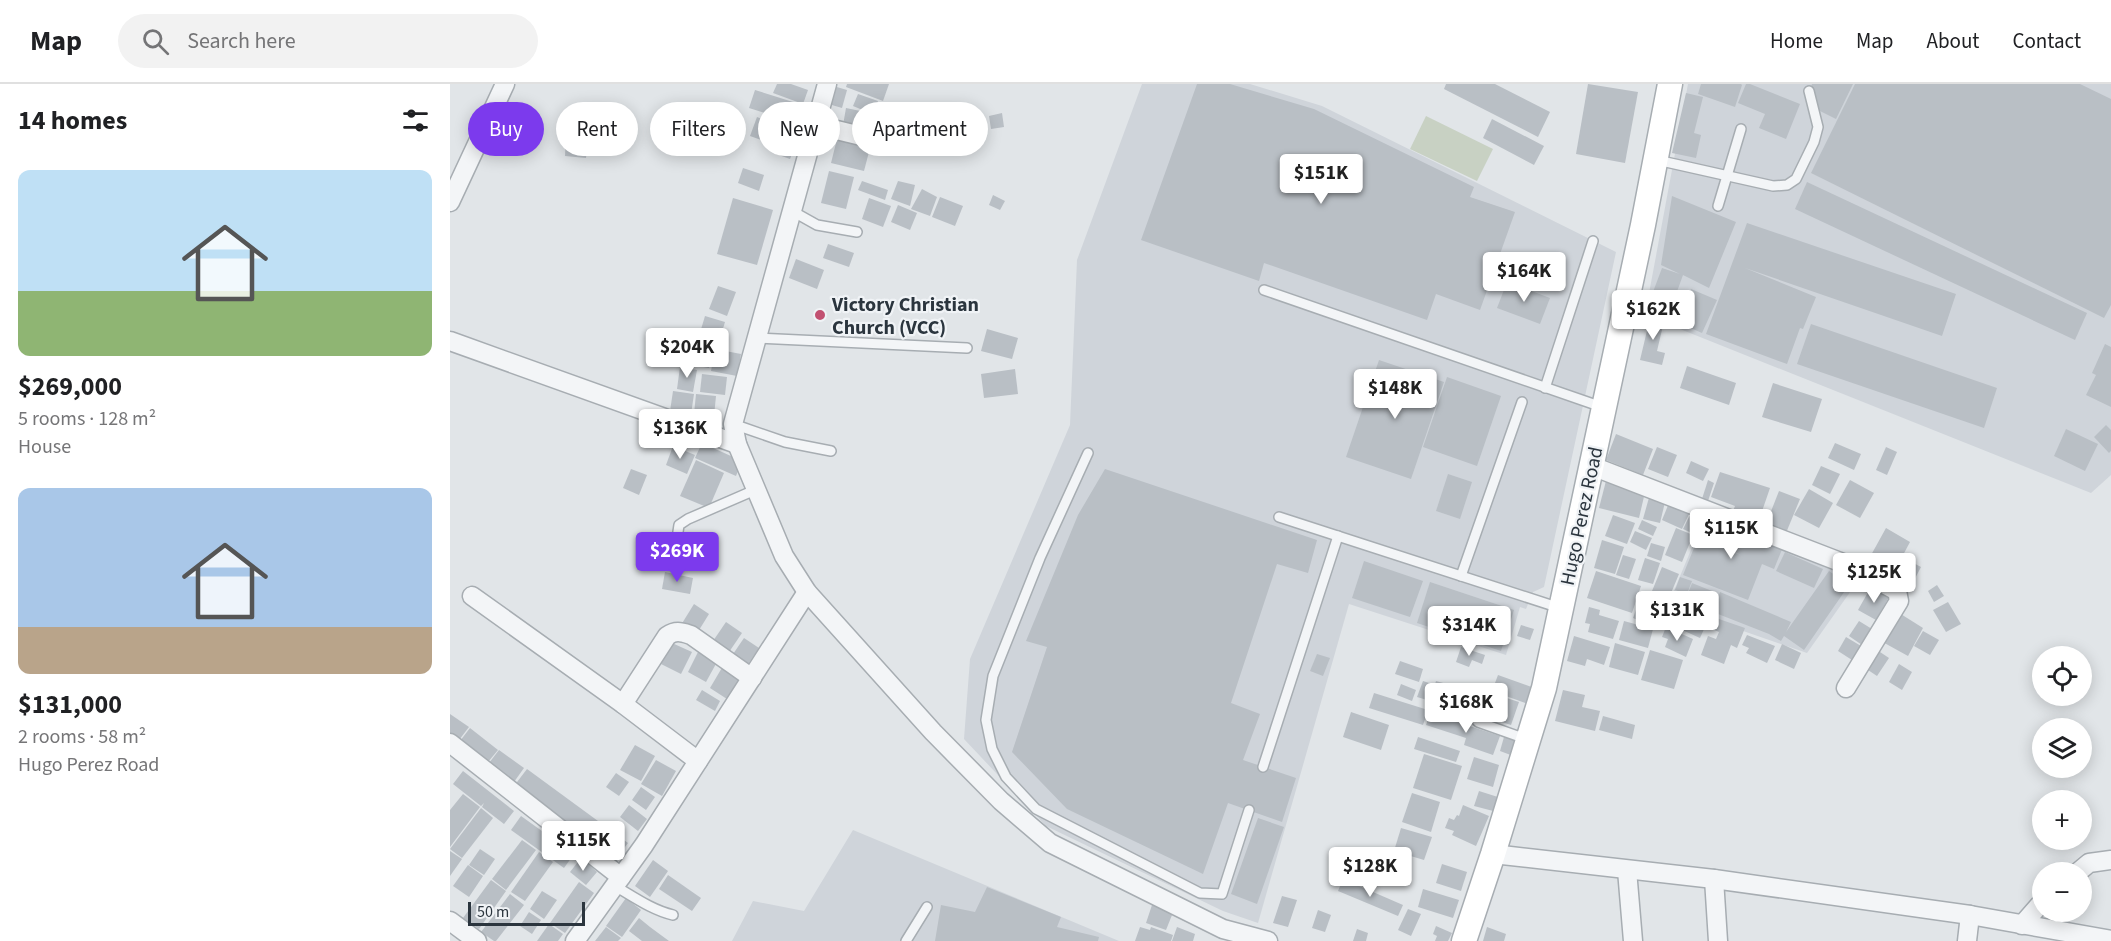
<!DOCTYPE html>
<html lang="en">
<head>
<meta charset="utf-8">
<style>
  body { margin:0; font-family:"Source Sans 3",sans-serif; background:#f2f2f2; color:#202124; height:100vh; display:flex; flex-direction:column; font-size:22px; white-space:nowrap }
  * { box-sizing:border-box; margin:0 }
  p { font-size:20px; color:#757577 }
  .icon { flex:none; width:33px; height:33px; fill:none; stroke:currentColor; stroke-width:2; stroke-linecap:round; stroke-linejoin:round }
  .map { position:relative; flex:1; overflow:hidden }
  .details { display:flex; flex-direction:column; background:#fff; width:450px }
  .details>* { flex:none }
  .guide { position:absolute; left:18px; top:18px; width:570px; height:54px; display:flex; gap:12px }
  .buttons { position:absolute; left:1582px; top:562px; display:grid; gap:12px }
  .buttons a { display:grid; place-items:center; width:60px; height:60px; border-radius:50%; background:#fff; box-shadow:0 3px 15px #0003; font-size:30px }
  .scale { position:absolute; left:18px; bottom:15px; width:117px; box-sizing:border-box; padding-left:6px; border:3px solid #2b353e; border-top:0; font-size:16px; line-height:21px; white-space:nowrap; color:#2b353e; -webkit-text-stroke:4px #f0f3f6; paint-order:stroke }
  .price { position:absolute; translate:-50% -51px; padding:0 14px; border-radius:6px; background:#fff; color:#222; font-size:20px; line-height:39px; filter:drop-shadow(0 2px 3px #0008) }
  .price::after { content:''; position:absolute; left:50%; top:36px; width:18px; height:14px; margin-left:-9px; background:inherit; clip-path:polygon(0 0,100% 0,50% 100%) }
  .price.on { background:#7c3aed; color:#fff }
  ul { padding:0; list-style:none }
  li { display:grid; align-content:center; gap:12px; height:318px; padding:0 18px }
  li span { display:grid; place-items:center; height:186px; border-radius:12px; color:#555 }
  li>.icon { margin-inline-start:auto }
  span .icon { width:108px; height:108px; fill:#fffc; stroke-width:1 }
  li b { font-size:26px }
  h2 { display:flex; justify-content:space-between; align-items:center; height:72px; padding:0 18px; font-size:26px }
  .pill { padding:0 21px; border-radius:27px; background:#fff; box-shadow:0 3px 15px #0003; font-size:21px; line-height:54px }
  .pill.on { background:#7c3aed; color:#fff }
  header { display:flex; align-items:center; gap:36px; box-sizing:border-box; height:84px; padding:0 30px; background:#fff; border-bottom:2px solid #e0e0e0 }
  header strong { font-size:28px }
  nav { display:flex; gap:33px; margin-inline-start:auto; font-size:21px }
  .search { width:420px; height:54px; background:#f2f2f2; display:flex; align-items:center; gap:15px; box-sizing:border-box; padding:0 21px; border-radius:33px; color:#757577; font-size:22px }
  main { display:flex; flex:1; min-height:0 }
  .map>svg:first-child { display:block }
  .built { fill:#cfd4da }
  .green { fill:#c8d1c3 }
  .building { fill:#b9bfc5 }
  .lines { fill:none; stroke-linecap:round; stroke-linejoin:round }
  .lane-casing { stroke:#a7adb2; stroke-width:12 }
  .street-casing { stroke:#a7adb2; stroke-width:21 }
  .secondary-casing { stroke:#a7adb2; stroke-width:27 }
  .lane { stroke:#f3f5f7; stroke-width:9 }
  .street { stroke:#f3f5f7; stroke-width:18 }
  .secondary { stroke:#fff; stroke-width:24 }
  .poi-dot { fill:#c25171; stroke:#f0f3f6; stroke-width:2 }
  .labels { text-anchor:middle; stroke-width:4.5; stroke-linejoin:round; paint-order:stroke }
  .poi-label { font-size:20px; font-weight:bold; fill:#2b353e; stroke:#f0f3f6; text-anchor:start }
  .street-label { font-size:20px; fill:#2b353e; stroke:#f0f3f6 }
</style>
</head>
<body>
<header>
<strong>Map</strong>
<div class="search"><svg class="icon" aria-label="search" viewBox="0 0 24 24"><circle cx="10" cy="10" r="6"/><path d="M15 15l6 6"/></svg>Search here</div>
<nav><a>Home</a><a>Map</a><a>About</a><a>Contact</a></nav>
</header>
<main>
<section class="details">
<h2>14 homes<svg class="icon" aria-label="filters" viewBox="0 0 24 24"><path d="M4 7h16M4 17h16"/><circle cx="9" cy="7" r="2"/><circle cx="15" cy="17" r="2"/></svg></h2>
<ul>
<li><span style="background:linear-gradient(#bfe0f5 65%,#8fb573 0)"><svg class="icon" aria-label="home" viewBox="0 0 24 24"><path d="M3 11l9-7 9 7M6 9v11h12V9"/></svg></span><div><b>$269,000</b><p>5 rooms · 128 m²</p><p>House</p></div></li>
<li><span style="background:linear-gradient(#a9c7e8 75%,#b9a48a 0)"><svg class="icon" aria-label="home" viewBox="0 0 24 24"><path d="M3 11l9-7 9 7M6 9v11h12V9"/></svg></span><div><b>$131,000</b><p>2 rooms · 58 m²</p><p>Hugo Perez Road</p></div></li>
</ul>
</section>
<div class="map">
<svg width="1661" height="857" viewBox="0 0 1661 857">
  <rect width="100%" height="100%" fill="#e1e5e8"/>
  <g class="built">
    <polygon points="692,0 800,0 872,22 1166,168 1094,503 1083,508 1076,525 1070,523 1056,571 899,520 808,839 773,827 596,742 514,655 520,575 620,341 627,176"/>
    <polygon points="1238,0 1661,0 1661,391 1641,409 1195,231"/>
    <polygon points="1256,430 1410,494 1357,569 1218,521"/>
    <polygon points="403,746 669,857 282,857 303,817 354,827"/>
  </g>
  <polygon class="green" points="976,32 1043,65 1027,97 960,65"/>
  <g class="building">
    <polygon points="327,0 341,0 358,6 353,20 323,9"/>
    <polygon points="397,0 439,0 433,17 396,3"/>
    <polygon points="747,0 780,0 864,25 1024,103 1020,113 1065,128 1030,226 986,210 977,236 814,179 809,197 691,156"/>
    <polygon points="996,0 1045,0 1100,28 1088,53 994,5"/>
    <polygon points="1138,0 1188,8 1175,79 1126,70"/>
    <polygon points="1251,0 1291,0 1292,1 1285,23 1248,10"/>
    <polygon points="1296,0 1300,0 1350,20 1336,55 1309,44 1315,30 1288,19"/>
    <polygon points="1362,0 1403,0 1386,35 1368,26 1360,7"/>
    <polygon points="1405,0 1630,0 1661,15 1661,221 1654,234 1361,89"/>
    <polygon points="380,1 397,6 392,24 375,19"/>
    <polygon points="305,6 343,18 337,36 299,24"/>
    <polygon points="1236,9 1253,13 1244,49 1251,51 1246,74 1222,69"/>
    <polygon points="408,10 428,17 424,30 421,29 417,51 392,47 396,24 420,29 403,22"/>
    <polygon points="430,19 462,27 459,43 425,36"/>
    <polygon points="552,29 554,43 541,45 539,32"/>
    <polygon points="307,33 323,39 317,58 300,52"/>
    <polygon points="1042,35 1094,62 1084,81 1033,54"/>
    <polygon points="446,42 464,45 461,64 442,61"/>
    <polygon points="116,51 138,53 136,74 115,72"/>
    <polygon points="387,55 420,64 414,87 381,79"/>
    <polygon points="327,58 344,65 340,75 323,69"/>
    <polygon points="293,84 314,91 309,107 288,99"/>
    <polygon points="379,87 404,93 396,125 371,119"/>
    <polygon points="412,97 438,106 435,116 408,106"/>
    <polygon points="448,97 465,101 460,122 441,115"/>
    <polygon points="1357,98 1637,229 1625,256 1345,125"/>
    <polygon points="472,105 487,113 480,132 461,125"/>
    <polygon points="543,111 555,117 550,126 539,121"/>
    <polygon points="1222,112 1286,138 1259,204 1233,191 1224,216 1203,208 1212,184 1230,190 1211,181"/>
    <polygon points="490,113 513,122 505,142 482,133"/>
    <polygon points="283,114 323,126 307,181 267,170"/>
    <polygon points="419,114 441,122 433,143 412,135"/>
    <polygon points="448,121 467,129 460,146 441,138"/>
    <polygon points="1297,139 1506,210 1492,252 1295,184 1366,213 1353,245 1350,244 1337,280 1256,250"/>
    <polygon points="378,160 404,169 399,183 373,174"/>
    <polygon points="346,175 374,186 367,205 339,194"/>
    <polygon points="1057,198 1100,214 1090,240 1047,224"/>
    <polygon points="268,202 286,208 277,232 259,225"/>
    <polygon points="1241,205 1267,216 1252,249 1227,238"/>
    <polygon points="1201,230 1215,233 1207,267 1215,269 1212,281 1190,276"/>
    <polygon points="255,232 275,238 269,258 249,252"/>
    <polygon points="1361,240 1547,304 1534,344 1347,280"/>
    <polygon points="537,245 568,254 562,275 531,267"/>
    <polygon points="1655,260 1661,263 1661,323 1636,311 1646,291 1642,289"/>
    <polygon points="265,265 291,270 287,292 261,287"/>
    <polygon points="245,268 262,271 259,284 242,281"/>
    <polygon points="929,276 994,298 961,395 896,373"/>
    <polygon points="1237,282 1286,299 1279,321 1230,304"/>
    <polygon points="230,283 247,286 243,308 227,305"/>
    <polygon points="565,285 568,310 534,314 531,290"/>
    <polygon points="252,290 277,293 275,311 250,308"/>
    <polygon points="997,293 1051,312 1027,382 973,363"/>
    <polygon points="1323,299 1372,315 1361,348 1312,333"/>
    <polygon points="223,307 244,310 240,337 219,334"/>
    <polygon points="246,310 266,312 263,342 243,340"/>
    <polygon points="1656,341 1661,346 1661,367 1659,369 1644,353"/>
    <polygon points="1616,345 1648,360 1635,387 1604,372"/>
    <polygon points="1166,350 1203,365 1193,391 1156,376"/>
    <polygon points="252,359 292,377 286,392 245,374"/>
    <polygon points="1385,359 1411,370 1404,386 1378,374"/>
    <polygon points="223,362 245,371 237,390 216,381"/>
    <polygon points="1207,363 1227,371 1218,393 1198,385"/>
    <polygon points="1436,363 1447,368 1437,391 1426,386"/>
    <polygon points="246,376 274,389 259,424 230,412"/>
    <polygon points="1241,377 1259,385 1253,397 1236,389"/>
    <polygon points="1371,382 1390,390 1380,410 1362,401"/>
    <polygon points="181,385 197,391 189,411 173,404"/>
    <polygon points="655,385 867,456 858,489 827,480 781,619 810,630 793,676 846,694 832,738 778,719 753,790 617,725 562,668 597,563 576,557 628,431"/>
    <polygon points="1270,388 1320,404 1309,436 1283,427 1285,422 1261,413"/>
    <polygon points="998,390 1022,398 1010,435 986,427"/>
    <polygon points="1157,393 1196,404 1189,434 1149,424"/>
    <polygon points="1258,396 1264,399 1258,417 1252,415"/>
    <polygon points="1400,396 1424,409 1410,434 1386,421"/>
    <polygon points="1359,405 1383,419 1369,444 1344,431"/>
    <polygon points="1329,407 1350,415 1336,449 1316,440"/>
    <polygon points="1200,410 1216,414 1210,439 1193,435"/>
    <polygon points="1219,419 1240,428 1232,445 1212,436"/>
    <polygon points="1241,429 1251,434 1244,450 1233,445"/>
    <polygon points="1163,431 1185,439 1177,460 1155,452"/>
    <polygon points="1192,436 1207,443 1203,452 1188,445"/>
    <polygon points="1255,438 1271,446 1264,461 1291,471 1276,464 1286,442 1333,463 1324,485 1312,480 1298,516 1233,491 1248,454 1259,458 1248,453"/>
    <polygon points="1226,444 1243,451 1232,478 1215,471"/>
    <polygon points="1436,444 1460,458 1452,473 1471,483 1459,506 1415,482"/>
    <polygon points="1185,447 1202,454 1196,466 1180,458"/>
    <polygon points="1152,456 1174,463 1165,490 1144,484"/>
    <polygon points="1201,459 1215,463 1211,477 1197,472"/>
    <polygon points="1335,468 1373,485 1364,504 1326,487"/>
    <polygon points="1173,471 1186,475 1179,495 1166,491"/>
    <polygon points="1195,474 1210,479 1203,500 1188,496"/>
    <polygon points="914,477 973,497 960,533 902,514"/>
    <polygon points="1212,483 1229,490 1219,514 1202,507"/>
    <polygon points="1146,487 1191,502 1182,529 1137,514"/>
    <polygon points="1379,487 1399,501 1354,566 1334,552 1331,557 1319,550 1263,528 1270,508 1341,538 1336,548"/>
    <polygon points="215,488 243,494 240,510 212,505"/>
    <polygon points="1230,493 1242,497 1237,510 1225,506"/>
    <polygon points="980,498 1064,526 1051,567 967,539"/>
    <polygon points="1242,499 1267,509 1260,527 1235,517"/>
    <polygon points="1487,501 1494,512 1484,518 1478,507"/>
    <polygon points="1421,503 1439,513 1426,536 1408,526"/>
    <polygon points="1190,515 1213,524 1205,543 1183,534"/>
    <polygon points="1498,518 1511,540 1496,548 1483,526"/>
    <polygon points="244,520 259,530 246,551 231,541"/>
    <polygon points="1228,520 1259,534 1250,554 1219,540"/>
    <polygon points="1139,523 1150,526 1149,531 1169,537 1163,555 1138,548 1140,540 1135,539"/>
    <polygon points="1446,527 1473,544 1458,572 1429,556"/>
    <polygon points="1266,534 1295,544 1287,564 1281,561 1274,580 1251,571 1258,552 1266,555 1269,548 1262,545"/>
    <polygon points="1174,537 1203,545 1198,564 1169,556"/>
    <polygon points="1409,537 1422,545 1412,561 1399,552"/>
    <polygon points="276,538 292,549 277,571 261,560"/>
    <polygon points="1071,541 1084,545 1080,556 1067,552"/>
    <polygon points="1216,543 1243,555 1236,573 1215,563 1218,555 1212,553"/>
    <polygon points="1473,547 1489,556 1480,571 1464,562"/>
    <polygon points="1297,551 1325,562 1317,579 1296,569 1299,564 1292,561"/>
    <polygon points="1124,552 1160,563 1154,581 1137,575 1135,582 1117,577"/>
    <polygon points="1396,553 1411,562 1402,576 1388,567"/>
    <polygon points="294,554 309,564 296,583 281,573"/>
    <polygon points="222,559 242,568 231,590 211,580"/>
    <polygon points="1165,559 1195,568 1188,591 1159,583"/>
    <polygon points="1332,560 1351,569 1344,585 1325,576"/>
    <polygon points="1011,563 1035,571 1032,580 1022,576 1019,583 1006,578"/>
    <polygon points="1200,566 1233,576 1224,605 1191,596"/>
    <polygon points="1427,566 1439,574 1427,592 1415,584"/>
    <polygon points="248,568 267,578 256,598 238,588"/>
    <polygon points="867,570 880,574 873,592 860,587"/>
    <polygon points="950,577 973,585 969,598 945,590"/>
    <polygon points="1449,580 1462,588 1452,606 1439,598"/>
    <polygon points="273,582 291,592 277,615 260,604"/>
    <polygon points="1048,591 1087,605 1081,621 1042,607"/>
    <polygon points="973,597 982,600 977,616 967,613"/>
    <polygon points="986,597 1004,602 996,626 979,621"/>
    <polygon points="951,600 966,606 962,617 947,611"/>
    <polygon points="252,606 270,617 265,627 246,616"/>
    <polygon points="1113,606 1135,611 1132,623 1150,627 1145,647 1105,637"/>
    <polygon points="1038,608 1069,618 1061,641 1030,631"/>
    <polygon points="924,609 978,626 973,641 919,624"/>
    <polygon points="901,628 939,641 931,666 893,653"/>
    <polygon points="980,629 1050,652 1043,671 1014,661 1016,654 976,641"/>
    <polygon points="0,630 19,643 9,656 0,650"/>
    <polygon points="1153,632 1185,641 1182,655 1149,646"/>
    <polygon points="20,644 48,666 38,678 10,657"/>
    <polygon points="968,653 1010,667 1006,678 964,665"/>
    <polygon points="1054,653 1070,658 1066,673 1050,667"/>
    <polygon points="185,661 205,672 191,697 170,686"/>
    <polygon points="49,666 74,684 64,698 39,679"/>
    <polygon points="974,670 1012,682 1001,716 963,704"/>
    <polygon points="1024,673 1049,681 1043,703 1017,695"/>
    <polygon points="206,676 226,687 212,712 191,700"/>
    <polygon points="77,685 178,759 165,776 64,702"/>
    <polygon points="13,687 64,727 54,740 32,723 34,719 31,722 3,700"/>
    <polygon points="166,689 179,698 169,712 156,703"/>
    <polygon points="191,703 205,713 196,726 182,716"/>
    <polygon points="1029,707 1051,714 1047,728 1024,722"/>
    <polygon points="962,709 990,718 981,748 952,738"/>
    <polygon points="13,710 30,723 0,763 0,726"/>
    <polygon points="179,721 197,735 188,747 170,733"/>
    <polygon points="1013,721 1039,732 1026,762 1002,751 1004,747 995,744 999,734 1004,736 1007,731 1009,732"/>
    <polygon points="31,724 43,734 12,774 0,765"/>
    <polygon points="71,732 124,770 114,784 61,746"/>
    <polygon points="808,734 834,743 807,820 781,810"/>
    <polygon points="951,744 982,753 974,776 944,767"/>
    <polygon points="72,756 86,766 56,806 42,795"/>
    <polygon points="30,765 45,775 34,791 19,781"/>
    <polygon points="0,767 12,775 0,792"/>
    <polygon points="89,768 103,778 75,817 61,808"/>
    <polygon points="131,774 147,788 136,801 120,788"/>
    <polygon points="203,776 218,787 200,813 185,802"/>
    <polygon points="992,780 1017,788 1011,807 986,799"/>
    <polygon points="18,781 33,792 19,813 3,802"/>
    <polygon points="218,791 251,814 242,827 209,805"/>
    <polygon points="893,795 953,821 948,832 888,807"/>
    <polygon points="41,796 56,807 29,845 13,834"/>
    <polygon points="129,798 144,809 115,849 100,839"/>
    <polygon points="537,803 611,833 607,843 649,853 648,857 485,857 491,821 525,828"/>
    <polygon points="973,805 1009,816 1003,834 968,823"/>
    <polygon points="92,807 107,816 94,835 80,825"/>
    <polygon points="60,810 74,821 46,857 44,857 31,848"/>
    <polygon points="832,812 847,816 838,843 823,839"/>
    <polygon points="176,814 191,826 172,853 156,842"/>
    <polygon points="703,818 724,826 716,846 696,839"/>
    <polygon points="958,825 971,830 961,852 948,846"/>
    <polygon points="868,826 881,831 875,848 862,844"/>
    <polygon points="79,828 91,836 82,850 70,842"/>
    <polygon points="189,834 200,843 219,857 192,857 179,847"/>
    <polygon points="99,840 113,850 108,857 87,857"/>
    <polygon points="986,842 1002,849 998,857 985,857 987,852 983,850"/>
    <polygon points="156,843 171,854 168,857 145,857"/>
    <polygon points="690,843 700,846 701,843 723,851 721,857 685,857"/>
    <polygon points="727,843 745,850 743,857 722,857"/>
    <polygon points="1037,843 1056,850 1054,857 1033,857"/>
    <polygon points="907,845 918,849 916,857 903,857"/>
  </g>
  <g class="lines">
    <defs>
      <g id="lane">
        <polyline points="1207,76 1323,102 1337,101 1346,95 1364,58 1368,43 1359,7"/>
        <polyline points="1268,122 1291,45"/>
        <polyline points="342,127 367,141 407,148"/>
        <polyline points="814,206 1152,323"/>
        <polyline points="307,254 517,264"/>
        <polyline points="1095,304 1143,157"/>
        <polyline points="283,340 335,358 381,367"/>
        <polyline points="638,369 590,474 543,592 536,636 542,665 556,693 586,725 750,809 772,810 799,726"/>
        <polyline points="829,433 1110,524"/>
        <polyline points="225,468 229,441 238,435 305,406"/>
        <polyline points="1011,492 1072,318"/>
        <polyline points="1005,610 1028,638 1076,655"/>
        <polyline points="813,683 888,452"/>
        <path d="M165 802C184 813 202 826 223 831"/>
        <polyline points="456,857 477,823"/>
      </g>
      <g id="street">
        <polyline points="377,0 283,340 287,360 334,472 357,508 483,648 551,717 600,759 773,845 818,857"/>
        <polyline points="366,41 436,58"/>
        <polyline points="0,118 55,0"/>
        <polyline points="0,257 287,360"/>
        <polyline points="1142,382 1398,481 1447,507 1449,517 1396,604"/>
        <polyline points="22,512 173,620 248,677"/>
        <path d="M173 620 217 552C226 546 231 548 241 551L302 594"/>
        <polyline points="0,659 171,793"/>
        <polyline points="1043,770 1264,795 1520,831 1661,856"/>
        <polyline points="1177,786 1183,857"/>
        <polyline points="1627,789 1639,779 1661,776"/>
        <polyline points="1264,795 1268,857"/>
        <polyline points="0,837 27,857"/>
        <polyline points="1572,841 1593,817"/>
        <polyline points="125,857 194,761 357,508"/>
        <polyline points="1517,857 1520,831"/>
      </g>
      <polyline id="secondary" points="1014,857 1043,770 1094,604 1193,141 1220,0"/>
    </defs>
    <use href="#lane" class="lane-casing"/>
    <use href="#street" class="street-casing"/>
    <use href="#secondary" class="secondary-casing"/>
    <use href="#lane" class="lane"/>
    <use href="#street" class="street"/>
    <use href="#secondary" class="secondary"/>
  </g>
  <circle class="poi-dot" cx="370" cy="231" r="6"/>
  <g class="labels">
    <g class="poi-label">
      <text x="382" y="227">Victory Christian<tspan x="382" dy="23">Church (VCC)</tspan></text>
    </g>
    <g class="street-label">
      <text transform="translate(1131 432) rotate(-78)" y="7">Hugo Perez Road</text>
    </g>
  </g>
</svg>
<div class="buttons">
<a><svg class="icon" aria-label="locate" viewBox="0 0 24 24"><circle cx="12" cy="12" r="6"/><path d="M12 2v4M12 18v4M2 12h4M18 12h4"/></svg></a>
<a><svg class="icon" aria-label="layers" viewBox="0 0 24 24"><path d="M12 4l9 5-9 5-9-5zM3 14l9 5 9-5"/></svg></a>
<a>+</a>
<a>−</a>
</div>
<div class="scale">50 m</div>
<b class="price" style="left:871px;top:121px">$151K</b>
<b class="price" style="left:1074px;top:219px">$164K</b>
<b class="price" style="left:1203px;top:257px">$162K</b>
<b class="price" style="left:237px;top:295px">$204K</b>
<b class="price" style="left:945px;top:336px">$148K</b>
<b class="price" style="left:230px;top:376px">$136K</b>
<b class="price" style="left:1281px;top:476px">$115K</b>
<b class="price on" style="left:227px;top:499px">$269K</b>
<b class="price" style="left:1424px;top:520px">$125K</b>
<b class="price" style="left:1227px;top:558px">$131K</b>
<b class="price" style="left:1019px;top:573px">$314K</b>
<b class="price" style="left:1016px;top:650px">$168K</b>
<b class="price" style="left:133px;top:788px">$115K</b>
<b class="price" style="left:920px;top:814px">$128K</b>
<div class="guide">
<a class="pill on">Buy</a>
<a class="pill">Rent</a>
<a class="pill">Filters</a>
<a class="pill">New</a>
<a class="pill">Apartment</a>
</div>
</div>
</main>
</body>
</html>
